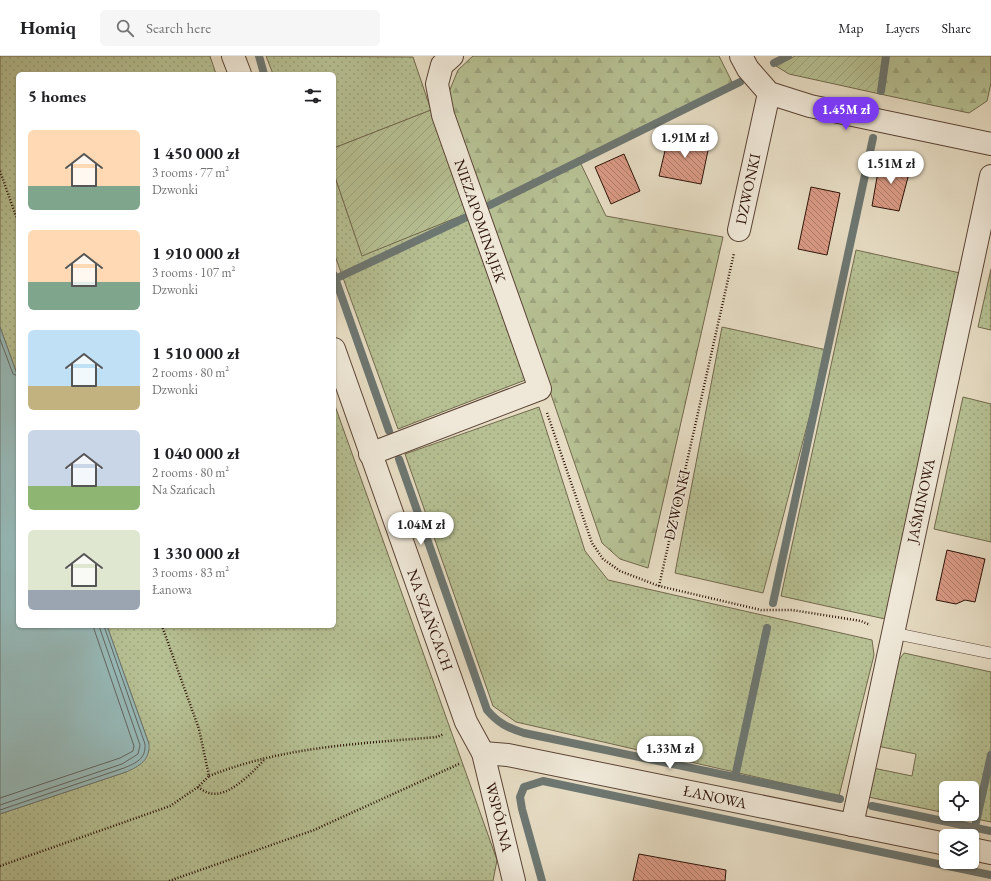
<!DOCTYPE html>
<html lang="en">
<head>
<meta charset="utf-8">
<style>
  body { margin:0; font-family:"EB Garamond",serif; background:#f6f6f6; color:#202124; height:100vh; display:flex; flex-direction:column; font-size:15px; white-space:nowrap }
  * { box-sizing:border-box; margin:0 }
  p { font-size:13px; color:#757577 }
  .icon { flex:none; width:22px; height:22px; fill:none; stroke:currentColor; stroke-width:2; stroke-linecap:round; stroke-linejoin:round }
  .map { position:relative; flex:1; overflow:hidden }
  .side { position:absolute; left:16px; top:16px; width:320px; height:556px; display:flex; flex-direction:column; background:#fff; border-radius:6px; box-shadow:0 1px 3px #0004 }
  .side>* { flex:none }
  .fabs { position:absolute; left:939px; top:725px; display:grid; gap:8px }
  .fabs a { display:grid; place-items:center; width:40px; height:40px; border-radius:6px; background:#fff; box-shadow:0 1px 3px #0004; font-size:20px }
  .price { position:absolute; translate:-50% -34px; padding:0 9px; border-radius:14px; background:#fff; color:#222; font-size:13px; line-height:26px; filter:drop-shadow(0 1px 2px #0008) }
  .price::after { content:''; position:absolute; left:50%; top:24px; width:12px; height:9px; margin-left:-6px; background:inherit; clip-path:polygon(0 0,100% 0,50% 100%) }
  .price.current { background:#7c3aed; color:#fff }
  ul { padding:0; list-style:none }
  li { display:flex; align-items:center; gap:12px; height:100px; padding:0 12px }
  li span { display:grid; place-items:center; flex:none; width:112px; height:80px; border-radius:6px; color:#555 }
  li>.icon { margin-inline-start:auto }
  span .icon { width:48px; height:48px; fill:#fffc; stroke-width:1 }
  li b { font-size:17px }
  h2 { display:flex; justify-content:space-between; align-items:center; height:48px; padding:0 12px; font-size:17px }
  header { display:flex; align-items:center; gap:24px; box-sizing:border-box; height:56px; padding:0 20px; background:#fff; border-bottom:1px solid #e0e0e0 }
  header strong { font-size:19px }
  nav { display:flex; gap:22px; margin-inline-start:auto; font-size:14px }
  .search { width:280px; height:36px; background:#f6f6f6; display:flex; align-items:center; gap:10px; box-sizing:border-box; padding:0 14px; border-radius:6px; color:#757577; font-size:15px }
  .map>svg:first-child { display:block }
  .grass { fill:url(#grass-dots); stroke:#72694d }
  .forest { fill:url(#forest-firs); stroke:#72694d }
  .garden { fill:url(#garden-furrows); stroke:#72694d }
  .water { fill:#97bab9; stroke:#6d7772 }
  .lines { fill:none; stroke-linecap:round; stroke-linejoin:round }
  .shore { stroke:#626660; stroke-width:1 }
  .stream { stroke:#6d7772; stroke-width:8 }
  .building { fill:url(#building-back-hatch); stroke:#2d1207 }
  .service-casing { stroke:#5b4436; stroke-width:12 }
  .minor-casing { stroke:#5b4436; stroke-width:24 }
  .tertiary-casing { stroke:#5b4436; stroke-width:24 }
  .path { stroke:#2d1207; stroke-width:2.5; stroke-dasharray:1 2; stroke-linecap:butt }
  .service { stroke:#efe8d8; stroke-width:11 }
  .minor { stroke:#efe8d8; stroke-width:22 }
  .tertiary { stroke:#efe8d8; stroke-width:22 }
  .labels { text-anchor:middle; stroke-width:3; stroke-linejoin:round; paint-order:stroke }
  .street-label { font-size:15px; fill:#2d1207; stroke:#efe8d8 }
</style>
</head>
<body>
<header>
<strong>Homiq</strong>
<div class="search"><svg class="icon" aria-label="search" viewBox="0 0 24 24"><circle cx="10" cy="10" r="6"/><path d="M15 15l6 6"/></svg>Search here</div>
<nav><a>Map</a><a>Layers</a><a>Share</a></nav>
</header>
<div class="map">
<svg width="991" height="825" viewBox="0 0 991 825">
  <defs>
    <pattern id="grass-dots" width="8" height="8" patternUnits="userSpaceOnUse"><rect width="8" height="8" fill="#b6c093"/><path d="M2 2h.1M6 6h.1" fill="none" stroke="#9da47d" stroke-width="1.8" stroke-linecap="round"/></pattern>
    <pattern id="forest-firs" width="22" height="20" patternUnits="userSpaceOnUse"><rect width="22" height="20" fill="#b6c093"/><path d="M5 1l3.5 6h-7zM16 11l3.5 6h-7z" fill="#9da47d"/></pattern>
    <pattern id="garden-furrows" width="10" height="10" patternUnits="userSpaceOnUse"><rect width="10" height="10" fill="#b6c093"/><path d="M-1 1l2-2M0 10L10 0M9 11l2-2" fill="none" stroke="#9da47d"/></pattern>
    <pattern id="building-back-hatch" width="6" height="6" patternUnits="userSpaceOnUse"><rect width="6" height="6" fill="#da9a85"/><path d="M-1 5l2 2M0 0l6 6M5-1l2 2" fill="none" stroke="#b17c6b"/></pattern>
  </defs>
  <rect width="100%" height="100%" fill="#e6dcc3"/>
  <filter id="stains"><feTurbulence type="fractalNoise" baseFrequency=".005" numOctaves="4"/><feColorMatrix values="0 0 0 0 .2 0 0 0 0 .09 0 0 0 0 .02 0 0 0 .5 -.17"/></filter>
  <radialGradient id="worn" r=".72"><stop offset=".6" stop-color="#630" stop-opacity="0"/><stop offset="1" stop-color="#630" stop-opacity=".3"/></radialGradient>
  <g class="grass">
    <polygon points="0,0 210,0 216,18 18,18 18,321 0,271"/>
    <polygon points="266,0 413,1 431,54 334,92 334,18 273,18"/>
    <polygon points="334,118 362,199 468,157 528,323 398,373 334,197"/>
    <polygon points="856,194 960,217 885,563 781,540"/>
    <polygon points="991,213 991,274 978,271"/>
    <polygon points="722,271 827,294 763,537 675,517"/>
    <polygon points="963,341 991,348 991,486 934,473"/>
    <polygon points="334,347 497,804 493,825 0,825 0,758 126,716 149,688 107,570 334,570"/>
    <polygon points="539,351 585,495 608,524 872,584 874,599 839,740 516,666 493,650 405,398"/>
    <polygon points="904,597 991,616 991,766 952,758 972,758 972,732 946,732 946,757 868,741 873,712 912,720 916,698 877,690 891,615"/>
  </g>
  <g class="forest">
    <polygon points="473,0 719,0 733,28 579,104 606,160 723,181 648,512 620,503 602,487 489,158 447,41 458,14"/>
    <polygon points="886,0 991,0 991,27 987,45 969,57 880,38"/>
  </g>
  <g class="garden">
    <polygon points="795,0 886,0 880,38 789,18 776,10"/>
    <polygon points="431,54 468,157 362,200 334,118 334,92"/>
  </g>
  <path class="water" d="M0 271 18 321V570H107L149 688C150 704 140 710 126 716L0 758Z"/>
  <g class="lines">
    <g class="shore">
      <polyline points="0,283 13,318 18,320"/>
      <polyline points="0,742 120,702 133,695 134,690 93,570"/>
      <polyline points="0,749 122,708 138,698 140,689 99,570"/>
      <path d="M0 754 124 712C136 707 146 703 145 688L104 570"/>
    </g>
    <g class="stream">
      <polyline points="259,0 264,18"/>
      <polyline points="774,7 788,0"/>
      <polyline points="881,35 886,0"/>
      <polyline points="490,149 740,26"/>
      <polyline points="334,219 389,375"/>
      <polyline points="335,223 467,161"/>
      <path d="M399 403 487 654C498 667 508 672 524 677L840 743"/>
      <polyline points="773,547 873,82"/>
      <polyline points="735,721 767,572"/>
      <polyline points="872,750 991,775"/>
      <polyline points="975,771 991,699"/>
      <polyline points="542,825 522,753 520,741 524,731 543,725 991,819"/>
    </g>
  </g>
  <g class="building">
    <polygon points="669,78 710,85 701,128 659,120"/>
    <polygon points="624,98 640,135 611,148 595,111"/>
    <polygon points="880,104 911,110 899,155 872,150"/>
    <polygon points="811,131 840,137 827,199 798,193"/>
    <polygon points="947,494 985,503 975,546 965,544 956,548 936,544"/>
    <polygon points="639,798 726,814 725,825 633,825"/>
  </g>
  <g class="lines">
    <defs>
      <polyline id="service" points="893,577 991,597"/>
      <g id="minor">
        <polyline points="741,0 748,13 769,37 810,50 991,88"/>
        <polyline points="739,174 769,37"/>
        <polyline points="370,398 540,333 443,59 437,28 442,9 452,0"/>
        <polyline points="852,769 991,120"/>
      </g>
      <g id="tertiary">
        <polyline points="233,0 240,18"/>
        <polyline points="334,293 466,666 483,697 514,825"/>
        <polyline points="483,697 508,699 946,788"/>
        <polyline points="972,793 991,797"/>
      </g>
    </defs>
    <use href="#service" class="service-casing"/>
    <use href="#minor" class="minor-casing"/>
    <use href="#tertiary" class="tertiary-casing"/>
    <g class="path">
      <polyline points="0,115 18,166"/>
      <polyline points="547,357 592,487 603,503 620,515 659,530 761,554 792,554 861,565 870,569"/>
      <polyline points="659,530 734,197"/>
      <path d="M209 720C285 690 358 688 437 681L444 678"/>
      <path d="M198 731C201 733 205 736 209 737 228 743 254 715 265 703"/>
      <polyline points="0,810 170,750 198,731 209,720 199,673 162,570"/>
      <polyline points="169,825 314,774 459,708"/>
    </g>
    <use href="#service" class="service"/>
    <use href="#minor" class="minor"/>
    <use href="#tertiary" class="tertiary"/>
  </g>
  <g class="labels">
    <g class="street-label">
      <text transform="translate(748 133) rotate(-78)" y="5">DZWONKI</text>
      <text transform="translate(480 165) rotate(71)" y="5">NIEZAPOMINAJEK</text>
      <text transform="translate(921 445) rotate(-78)" y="5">JAŚMINOWA</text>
      <text transform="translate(677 449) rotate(-77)" y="5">DZWONKI</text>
      <text transform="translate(430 564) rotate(70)" y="5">NA SZAŃCACH</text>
      <text transform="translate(715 741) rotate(12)" y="5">ŁANOWA</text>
      <text transform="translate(499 761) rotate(76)" y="5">WSPÓLNA</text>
    </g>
  </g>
  <rect width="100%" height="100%" filter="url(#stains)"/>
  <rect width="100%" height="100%" fill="url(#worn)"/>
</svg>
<div class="fabs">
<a><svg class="icon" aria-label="locate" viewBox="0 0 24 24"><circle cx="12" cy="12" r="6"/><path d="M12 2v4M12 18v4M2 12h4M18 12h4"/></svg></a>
<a><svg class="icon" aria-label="layers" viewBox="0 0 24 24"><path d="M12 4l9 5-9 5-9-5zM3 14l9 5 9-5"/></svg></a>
</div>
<b class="price current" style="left:846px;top:75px">1.45M zł</b>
<b class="price" style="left:685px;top:103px">1.91M zł</b>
<b class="price" style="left:891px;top:129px">1.51M zł</b>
<b class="price" style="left:421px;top:490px">1.04M zł</b>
<b class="price" style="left:670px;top:714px">1.33M zł</b>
<section class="side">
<h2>5 homes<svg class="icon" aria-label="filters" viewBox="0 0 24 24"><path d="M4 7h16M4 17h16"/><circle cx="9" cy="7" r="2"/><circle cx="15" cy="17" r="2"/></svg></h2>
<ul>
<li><span style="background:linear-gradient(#ffd9b3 70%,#7fa58c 0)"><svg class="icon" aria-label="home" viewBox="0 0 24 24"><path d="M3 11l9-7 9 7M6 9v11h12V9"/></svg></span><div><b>1 450 000 zł</b><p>3 rooms · 77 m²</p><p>Dzwonki</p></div></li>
<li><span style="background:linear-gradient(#ffd9b3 65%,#7fa58c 0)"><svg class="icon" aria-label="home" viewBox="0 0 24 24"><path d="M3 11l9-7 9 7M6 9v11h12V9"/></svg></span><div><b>1 910 000 zł</b><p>3 rooms · 107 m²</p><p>Dzwonki</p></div></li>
<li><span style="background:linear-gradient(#bfe0f5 70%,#c2b280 0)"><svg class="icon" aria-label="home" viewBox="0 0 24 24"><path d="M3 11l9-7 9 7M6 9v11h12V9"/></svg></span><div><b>1 510 000 zł</b><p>2 rooms · 80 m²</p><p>Dzwonki</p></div></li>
<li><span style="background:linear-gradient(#c9d6e8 70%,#8fb573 0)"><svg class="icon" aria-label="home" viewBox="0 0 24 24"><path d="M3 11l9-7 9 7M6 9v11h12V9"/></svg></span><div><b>1 040 000 zł</b><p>2 rooms · 80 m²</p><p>Na Szańcach</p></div></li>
<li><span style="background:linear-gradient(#dfe7d0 75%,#9aa5b1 0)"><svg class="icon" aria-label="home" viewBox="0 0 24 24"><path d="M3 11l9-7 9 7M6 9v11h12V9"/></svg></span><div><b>1 330 000 zł</b><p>3 rooms · 83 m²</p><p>Łanowa</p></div></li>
</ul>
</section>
</div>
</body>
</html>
